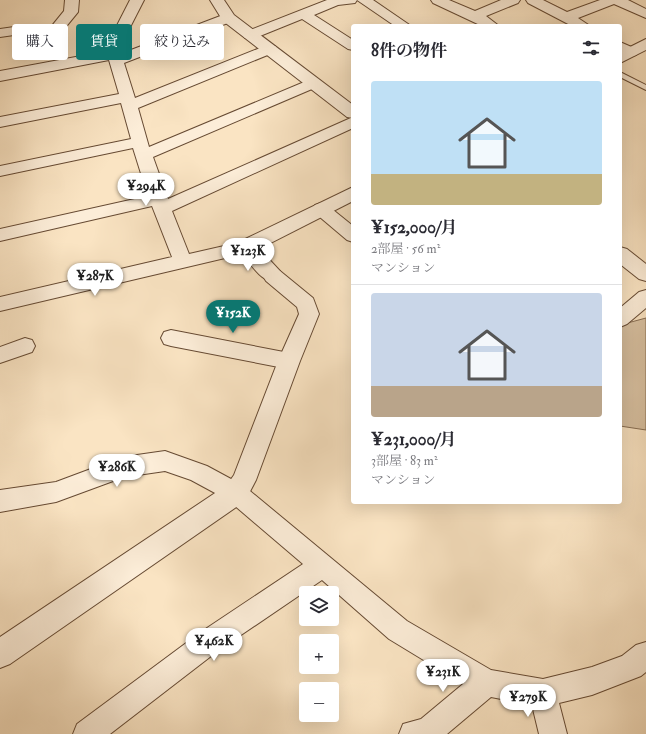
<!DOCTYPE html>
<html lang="ja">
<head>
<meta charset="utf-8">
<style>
  body { margin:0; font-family:"IM FELL Double Pica","Noto Serif JP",serif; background:#f2f2f3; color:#2b2b33; height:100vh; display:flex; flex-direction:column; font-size:15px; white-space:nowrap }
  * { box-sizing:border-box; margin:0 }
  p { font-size:13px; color:#7c7c81 }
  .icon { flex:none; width:22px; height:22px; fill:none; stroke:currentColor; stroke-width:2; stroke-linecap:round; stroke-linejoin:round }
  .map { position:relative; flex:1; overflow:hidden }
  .drawer { position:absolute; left:351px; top:24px; width:271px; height:480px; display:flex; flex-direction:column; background:#fff; border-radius:4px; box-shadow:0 4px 16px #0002 }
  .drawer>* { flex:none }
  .top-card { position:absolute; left:12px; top:24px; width:279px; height:36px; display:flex; gap:8px }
  .buttons { position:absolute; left:299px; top:586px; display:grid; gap:8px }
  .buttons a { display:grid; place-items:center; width:40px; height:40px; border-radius:4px; background:#fff; box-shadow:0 4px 16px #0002; font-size:20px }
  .price { position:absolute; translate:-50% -34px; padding:0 9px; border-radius:14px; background:#fff; color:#222; font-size:13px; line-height:26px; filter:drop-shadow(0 1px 2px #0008) }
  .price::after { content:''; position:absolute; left:50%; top:24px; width:12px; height:9px; margin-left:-6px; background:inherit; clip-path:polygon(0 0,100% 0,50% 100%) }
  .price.active { background:#0f766e; color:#fff }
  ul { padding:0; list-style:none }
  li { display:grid; align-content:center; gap:8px; height:212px; padding:0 20px }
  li+li { border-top:1px solid #e1e1e2 }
  li span { display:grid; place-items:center; height:124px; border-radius:4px; color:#555 }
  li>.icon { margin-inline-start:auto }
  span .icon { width:72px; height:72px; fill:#fffc; stroke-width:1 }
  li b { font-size:17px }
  h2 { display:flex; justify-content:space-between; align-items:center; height:48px; padding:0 20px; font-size:17px }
  .pill { padding:0 14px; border-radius:4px; background:#fff; box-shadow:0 4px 16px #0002; font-size:14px; line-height:36px }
  .pill.active { background:#0f766e; color:#fff }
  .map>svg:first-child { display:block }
  .green { fill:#d8c1a2; stroke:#866c52 }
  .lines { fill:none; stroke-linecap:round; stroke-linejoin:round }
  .service-casing { stroke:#664a33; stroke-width:2 }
  .minor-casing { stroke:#664a33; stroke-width:2 }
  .tertiary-casing { stroke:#664a33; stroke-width:2 }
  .service { fill:#fcedd8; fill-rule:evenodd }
  .minor { fill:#fcedd8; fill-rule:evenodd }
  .tertiary { fill:#fcedd8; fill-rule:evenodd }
</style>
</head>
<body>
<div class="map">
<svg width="646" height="734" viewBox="0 0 646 734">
  <rect width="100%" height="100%" fill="#fae4c3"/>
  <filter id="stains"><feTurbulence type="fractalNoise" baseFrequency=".005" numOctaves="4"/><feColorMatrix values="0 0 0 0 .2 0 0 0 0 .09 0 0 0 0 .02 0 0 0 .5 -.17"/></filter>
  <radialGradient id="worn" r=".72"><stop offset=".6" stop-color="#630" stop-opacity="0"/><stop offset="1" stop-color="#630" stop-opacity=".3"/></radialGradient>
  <polygon class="green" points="646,318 646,430 620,426 620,325"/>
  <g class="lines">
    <defs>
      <polygon id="service" points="620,72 646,85 646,90 620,77"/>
      <g id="minor">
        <polygon points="65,0 79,0 78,12 60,34 28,33 0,37 0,29 28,25 51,27 64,11"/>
        <path d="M130 0H144L122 43 123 53 223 15H233L235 18 233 21 124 63 135 98 265 46H275L277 49 275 52 138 108 149 147 309 80H319L322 83 319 86 153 157 168 199 353 117V128L172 211 189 254 246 241 253 242 280 271 283 276 280 281C263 286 252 265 242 254L0 311V297L172 257 152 206 0 241V229L148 196 133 148 0 176V166L131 139 121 103 0 127V117L119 94 109 60 0 81V71L108 51V43Z"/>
        <polygon points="327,0 357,0 355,3 338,5 314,15 353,40 353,50 348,49 302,19 255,38 245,38 243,35 245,32"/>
        <polygon points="357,0 373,0 411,26 395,26"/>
        <polygon points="431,0 449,0 475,11 501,0 520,0 518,3 486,16 499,26 482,26 433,3"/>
        <polygon points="526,0 543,0 567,12 600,0 628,0 646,9 646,18 614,4 578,18 590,26 572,26 528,3"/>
        <polygon points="620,42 636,49 638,52 636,55 631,56 620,52"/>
        <polygon points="321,203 327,205 353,226 353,242 347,240 315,213 312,209 315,205"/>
        <polygon points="620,247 627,249 646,264 646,281 639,279 620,264"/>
        <polygon points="646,290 646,308 627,324 620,327 620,308 639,292"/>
        <polygon points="171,330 289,353 296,355 299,361 296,367 289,369 171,346 164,344 161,338 164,332"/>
        <polygon points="25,338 32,340 35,346 32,352 0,363 0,347"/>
        <polygon points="165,451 207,466 244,486 407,621 491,670 543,679 592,667 622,656 636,645 646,642 646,672 641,676 592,695 559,703 567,734 539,734 532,705 491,697 447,734 399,734 403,724 421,719 463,684 389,639 322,580 219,650 110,734 73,734 77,724 201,632 303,564 228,500 191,480 165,471 124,477 56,502 0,512 0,490 56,482 123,457"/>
      </g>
      <g id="tertiary">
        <polygon points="210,0 224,0 234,15 353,105 353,118 347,117 223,21"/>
        <polygon points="646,39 646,50 620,63 620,52"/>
        <polygon points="353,187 353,201 253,252 246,254 239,252 236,247 239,242"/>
        <polygon points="273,269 280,271 313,298 319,314 300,361 256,480 245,501 10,664 0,668 0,637 227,485 234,475 278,361 299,314 297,307 266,281 263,276 266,271"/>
      </g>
    </defs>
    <use href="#service" class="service-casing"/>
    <use href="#minor" class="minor-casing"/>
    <use href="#tertiary" class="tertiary-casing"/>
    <use href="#service" class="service"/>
    <use href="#minor" class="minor"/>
    <use href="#tertiary" class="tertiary"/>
  </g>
  <rect width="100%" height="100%" filter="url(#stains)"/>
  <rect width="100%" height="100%" fill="url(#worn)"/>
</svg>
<div class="buttons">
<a><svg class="icon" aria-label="layers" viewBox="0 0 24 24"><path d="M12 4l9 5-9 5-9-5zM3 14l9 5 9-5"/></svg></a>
<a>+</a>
<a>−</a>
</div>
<b class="price" style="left:146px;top:207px">¥294K</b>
<b class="price" style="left:248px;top:272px">¥123K</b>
<b class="price" style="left:95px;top:297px">¥287K</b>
<b class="price active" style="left:233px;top:334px">¥152K</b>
<b class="price" style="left:117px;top:488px">¥286K</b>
<b class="price" style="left:214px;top:662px">¥462K</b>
<b class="price" style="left:443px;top:693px">¥231K</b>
<b class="price" style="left:528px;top:718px">¥279K</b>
<div class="top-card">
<a class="pill">購入</a>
<a class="pill active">賃貸</a>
<a class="pill">絞り込み</a>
</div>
<section class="drawer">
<h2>8件の物件<svg class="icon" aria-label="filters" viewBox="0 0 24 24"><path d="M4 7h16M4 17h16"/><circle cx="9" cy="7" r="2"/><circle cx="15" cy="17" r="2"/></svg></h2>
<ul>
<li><span style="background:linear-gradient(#bfe0f5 75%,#c2b280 0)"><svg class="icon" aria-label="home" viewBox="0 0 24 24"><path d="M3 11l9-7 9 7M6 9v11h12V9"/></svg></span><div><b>¥152,000/月</b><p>2部屋 · 56 m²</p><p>マンション</p></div></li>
<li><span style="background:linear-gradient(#c9d6e8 75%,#b9a48a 0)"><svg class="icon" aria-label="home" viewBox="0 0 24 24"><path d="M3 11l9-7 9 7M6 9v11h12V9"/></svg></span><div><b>¥231,000/月</b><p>3部屋 · 83 m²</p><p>マンション</p></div></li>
</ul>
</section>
</div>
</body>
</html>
